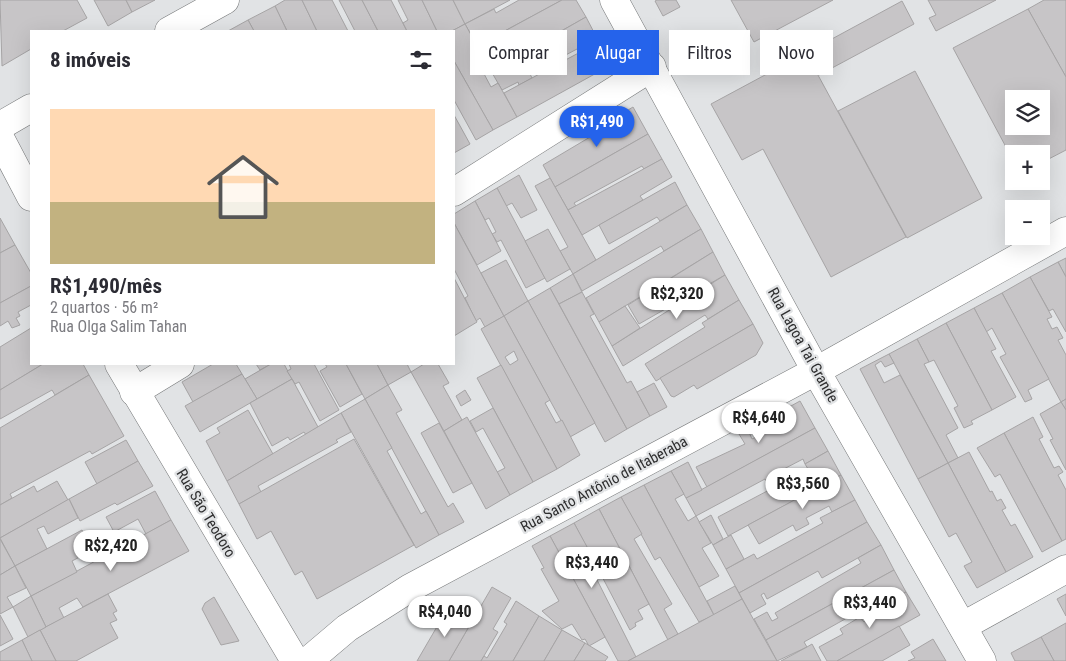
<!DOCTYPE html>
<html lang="pt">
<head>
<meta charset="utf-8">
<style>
  body { margin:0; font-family:"Roboto Condensed",sans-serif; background:#f2f2f3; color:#2b2b33; height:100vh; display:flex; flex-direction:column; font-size:19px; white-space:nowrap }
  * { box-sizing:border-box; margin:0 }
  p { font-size:16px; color:#7c7c81 }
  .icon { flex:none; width:28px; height:28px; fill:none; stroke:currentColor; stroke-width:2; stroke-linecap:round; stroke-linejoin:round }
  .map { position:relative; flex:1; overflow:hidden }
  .sheet { position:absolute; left:30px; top:30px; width:425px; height:335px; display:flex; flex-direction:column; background:#fff; border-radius:0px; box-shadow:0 5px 20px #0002 }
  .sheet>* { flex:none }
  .top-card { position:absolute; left:470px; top:30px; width:475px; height:45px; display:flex; gap:10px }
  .tools { position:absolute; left:1005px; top:90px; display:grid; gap:10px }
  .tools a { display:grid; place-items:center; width:45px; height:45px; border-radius:0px; background:#fff; box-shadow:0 5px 20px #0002; font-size:25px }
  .price { position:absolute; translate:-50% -42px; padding:0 11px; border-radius:18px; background:#fff; color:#222; font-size:16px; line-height:32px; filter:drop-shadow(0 1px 2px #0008) }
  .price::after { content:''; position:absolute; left:50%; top:30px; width:15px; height:11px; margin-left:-8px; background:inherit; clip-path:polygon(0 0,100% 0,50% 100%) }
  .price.selected { background:#2563eb; color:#fff }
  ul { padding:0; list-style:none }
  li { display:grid; align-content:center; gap:10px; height:265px; padding:0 20px }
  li+li { border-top:1px solid #e1e1e2 }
  li span { display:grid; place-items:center; height:155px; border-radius:0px; color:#555 }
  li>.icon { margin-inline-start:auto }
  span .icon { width:90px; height:90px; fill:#fffc; stroke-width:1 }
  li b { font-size:21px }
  h2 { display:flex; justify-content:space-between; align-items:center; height:60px; padding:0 20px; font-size:21px }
  .pill { padding:0 18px; border-radius:0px; background:#fff; box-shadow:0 5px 20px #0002; font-size:18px; line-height:45px }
  .pill.selected { background:#2563eb; color:#fff }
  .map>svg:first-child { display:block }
  .building { fill:#c7c5c7; stroke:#a6a4a5; fill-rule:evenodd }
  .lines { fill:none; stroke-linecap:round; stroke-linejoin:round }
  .street-casing { stroke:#767879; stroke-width:29 }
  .secondary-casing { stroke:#767879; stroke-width:29 }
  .street { stroke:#fff; stroke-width:28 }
  .secondary { stroke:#fff; stroke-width:28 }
  .labels { text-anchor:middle; stroke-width:4.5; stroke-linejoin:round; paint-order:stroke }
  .street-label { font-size:15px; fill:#2e2e2f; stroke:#e1e3e5 }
</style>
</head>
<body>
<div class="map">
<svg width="1066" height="661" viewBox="0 0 1066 661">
  <rect width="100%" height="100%" fill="#e1e3e5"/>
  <g class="building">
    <polygon points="0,0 77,0 87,18 63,31 31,31 31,49 2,66"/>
    <polygon points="94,0 126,0 132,12 108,26"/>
    <polygon points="126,0 155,0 132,12"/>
    <polygon points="285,0 302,0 317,31 287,31 275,6"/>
    <polygon points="302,0 332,0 348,31 317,31"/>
    <polygon points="339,0 362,0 378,31 355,31"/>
    <polygon points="362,0 391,0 407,31 378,31"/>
    <polygon points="398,0 422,0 437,31 407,31 403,23 408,20"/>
    <polygon points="422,0 453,0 465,24 452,31 437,31"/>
    <polygon points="453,0 510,0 465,24"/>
    <polygon points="519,0 562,0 477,46 465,24 494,9 496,13"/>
    <polygon points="562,0 576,0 586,17 503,64 490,39"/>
    <polygon points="657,0 676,0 680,7 663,16 655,1"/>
    <polygon points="731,0 833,0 754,42"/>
    <polygon points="928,0 996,0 936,31 929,18 936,15"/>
    <polygon points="1044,0 1066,0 1066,77 1028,9"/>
    <polygon points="902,1 914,24 819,75 806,53"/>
    <polygon points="275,6 287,31 254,31 248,20"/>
    <path d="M1028 9 1066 77V150L1041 163V154H1014V162L953 48ZM1014 99H1041V126H1014Z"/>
    <polygon points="586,17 599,42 579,52 577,49 530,74 532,78 519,85 518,82 502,90 491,71"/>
    <polygon points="248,20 254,31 228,31"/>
    <polygon points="465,24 479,49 473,53 491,87 498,83 517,117 493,130 454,61 452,31"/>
    <polygon points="599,42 611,65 517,117 504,93"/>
    <polygon points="806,53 906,237 831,277 763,149 742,160 711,104"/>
    <polygon points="454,61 493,130 476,140 454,100"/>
    <polygon points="915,71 982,198 907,238 838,111"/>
    <polygon points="633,107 648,134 555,187 543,165 612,124 610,121"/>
    <polygon points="454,115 470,144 454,153"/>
    <polygon points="648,134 662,159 644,169 642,166 574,203 576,206 568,210 555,187"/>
    <polygon points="662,159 672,177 640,196 643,200 582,235 568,210"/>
    <polygon points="519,175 537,210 521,218 512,203 506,206 497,188"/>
    <polygon points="550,178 596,260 573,274 560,251 568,247 535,186"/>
    <polygon points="675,182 687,205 660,221 657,217 609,244 599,225"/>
    <polygon points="497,188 545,278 526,288 501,240 497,242 492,234 496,232 489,218 485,220 475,201"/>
    <polygon points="475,201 501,251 477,265 454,223 454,214"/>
    <polygon points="687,205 701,229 664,251 661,246 582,291 573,274"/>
    <polygon points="0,218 15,245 0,253"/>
    <polygon points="454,223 504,316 485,327 480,318 476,321 465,298 468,296 454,269"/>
    <polygon points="548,229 570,269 547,282 525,241"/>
    <polygon points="701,229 713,252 599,322 586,298"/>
    <polygon points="15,245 31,273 31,286 0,303 0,253"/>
    <polygon points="713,252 725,275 639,324 628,305"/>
    <polygon points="1066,258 1066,277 1058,262"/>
    <polygon points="506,260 528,301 504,316 481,273"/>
    <polygon points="1058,262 1066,277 1066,332 1053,309 1049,311 1030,277"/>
    <polygon points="573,274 582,292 559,304 550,288"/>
    <polygon points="725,275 739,300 708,319 705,315 623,366 612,346"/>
    <polygon points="1030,277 1052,317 1047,319 1052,329 1057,327 1063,338 1058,340 1066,355 1066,399 1061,402 1002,293"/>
    <polygon points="454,278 477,322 454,336"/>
    <polygon points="31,286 31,305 18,312 20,316 16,318 20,325 12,328 8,321 0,326 0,303"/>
    <polygon points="550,288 627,429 605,442 528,301"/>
    <polygon points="582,292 594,314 590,316 627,383 631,381 650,416 627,429 559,304"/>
    <polygon points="1002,293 1049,379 1028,390 1032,399 1025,402 1000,357 1006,354 992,328 986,332 974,308"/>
    <polygon points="739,300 753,324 656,381 645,364 705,327 702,323"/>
    <polygon points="528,301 595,423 570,437 504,316"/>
    <polygon points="625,306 640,328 612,346 599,322"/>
    <polygon points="974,308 996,349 991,351 1016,397 992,410 946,323"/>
    <path d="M504 316 550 400 545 403 556 423 562 420 580 455 557 469 481 329ZM514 351 518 360 510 365 505 357Z"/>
    <polygon points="946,323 992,410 971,421 973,424 964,428 954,408 958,406 934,360 929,362 917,339"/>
    <polygon points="753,324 763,343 756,355 697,389 694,385 674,397 671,396 660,378"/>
    <polygon points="31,328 31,364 43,364 0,390 0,347"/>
    <polygon points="917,339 929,362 924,364 958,428 946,435 958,458 948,463 889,354"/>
    <polygon points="889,354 894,363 885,367 881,361 875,365 884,383 900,375 948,463 918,479 860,369"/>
    <polygon points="43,364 83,364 89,375 55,395 52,390 0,419 0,390"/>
    <polygon points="213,364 236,364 242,374 193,402 182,382"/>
    <polygon points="256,364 271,364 260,370"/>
    <polygon points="271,364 284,364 292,379 257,399 245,379"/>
    <polygon points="289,364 314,364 339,410 320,421 299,382 295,384 292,379 287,371 291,369"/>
    <polygon points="325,364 346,364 362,394 340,407 320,371 327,367"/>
    <polygon points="346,364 377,364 388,385 365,399"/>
    <polygon points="377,364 407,364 411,372 388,385"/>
    <polygon points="424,364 438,364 449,383 443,386 462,420 444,431 411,372"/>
    <polygon points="501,365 557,469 533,482 477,378"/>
    <polygon points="242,374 257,399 200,432 185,406"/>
    <polygon points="89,375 124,436 92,454 90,451 10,494 12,498 0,505 0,428"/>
    <polygon points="292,379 318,427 306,435 304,432 290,440 288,437 272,446 250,403"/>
    <polygon points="654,383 667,407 650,416 637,392"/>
    <polygon points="388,385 402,410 396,413 448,507 453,503 464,522 439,535 365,399"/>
    <polygon points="465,390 471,400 461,406 456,396"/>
    <polygon points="365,399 392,448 387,451 421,514 426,511 439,535 416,548 341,413"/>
    <polygon points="1066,399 1066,410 1061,402"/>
    <polygon points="800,401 815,428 707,487 696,467 745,444 739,434 748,430 752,439 774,428 769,418"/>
    <polygon points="1061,402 1066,410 1066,470 1050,440 1053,439 1040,414"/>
    <polygon points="493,408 533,482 510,495 497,472 505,468 483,428 476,432 470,421"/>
    <polygon points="248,410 273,454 227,481 206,441 220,433 217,428"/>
    <polygon points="341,413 351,432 336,440 338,442 258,486 261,492 239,504 227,481"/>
    <polygon points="467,417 510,495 486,509 444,431"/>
    <polygon points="1033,417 1043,437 1039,439 1054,468 1059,466 1063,472 1058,475 1066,490 1066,539 1062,541 1004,433"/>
    <polygon points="439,423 472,483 453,493 421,433"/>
    <polygon points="815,428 828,451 805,464 803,459 780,471 782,476 768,484 765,479 696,516 686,498"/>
    <polygon points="1004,433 1062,541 1042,552 1000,474 995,477 977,448"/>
    <polygon points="354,439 414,545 317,599 302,571 295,575 271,531 257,539 239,504"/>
    <polygon points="126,440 138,461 97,484 85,462"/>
    <polygon points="828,451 841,475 728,536 718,517 771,489 768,484 782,476 785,481 808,469 805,464"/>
    <polygon points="969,452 990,492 992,491 997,501 1001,499 1006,508 1002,510 1011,526 1015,524 1033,557 1006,572 948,463"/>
    <polygon points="138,461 153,486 117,505 115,503 80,521 69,499"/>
    <polygon points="688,462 702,490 686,498 671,471"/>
    <polygon points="948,463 1006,572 977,588 964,566 972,562 956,533 949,537 918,479"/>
    <polygon points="671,471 684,494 675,499 688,521 696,516 711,543 702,548 719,576 699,587 644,485"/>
    <polygon points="841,475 855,500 832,512 829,506 806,518 809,524 796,531 793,525 759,544 748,525"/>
    <polygon points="57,481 68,500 0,538 0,505 34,486 37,492"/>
    <polygon points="644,485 714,615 699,622 660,557 655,560 621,497"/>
    <polygon points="155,491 171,520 146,534 138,519 114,532 106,517"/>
    <polygon points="621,497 642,534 634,539 672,604 664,609 678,634 668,640 599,509"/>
    <polygon points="69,499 78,518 48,534 44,526 37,529 47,549 15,566 0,538"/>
    <polygon points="855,500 867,522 739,593 726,569 754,554 757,559 823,523 820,518"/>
    <polygon points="599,509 649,604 638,610 643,619 635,623 636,626 630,630 574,523"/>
    <polygon points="711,515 723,539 713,545 699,522"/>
    <polygon points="171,520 189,551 83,607 77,598 59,608 64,618 46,627 31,596"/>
    <polygon points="867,522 881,545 822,578 818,571 767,599 764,593 761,595 766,604 750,613 739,593"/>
    <polygon points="574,523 598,567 592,570 636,657 628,661 618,661 550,536"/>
    <polygon points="82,530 93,550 72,561 77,572 31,596 15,566"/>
    <polygon points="731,535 744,559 726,569 713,545"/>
    <polygon points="550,536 605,637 589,646 585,639 582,640 572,624 562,629 542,611 559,601 541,569 544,568 532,546"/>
    <polygon points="0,539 15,566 0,575"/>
    <polygon points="881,545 894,570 766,640 754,619 767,612 772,621 778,618 775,613 861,563 858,558"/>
    <polygon points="15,566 26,588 7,597 13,607 0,614 0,575"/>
    <polygon points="894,570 906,592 875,609 872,604 804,642 807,647 777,661 766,640"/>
    <polygon points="735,586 742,599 714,615 707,601"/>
    <polygon points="492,587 511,598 493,629 498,632 481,661 449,661"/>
    <polygon points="906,592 920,615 837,661 827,661 819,647 843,634 840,629 860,617 864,622 888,609 885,604"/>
    <polygon points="108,594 117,611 113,613 117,620 110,623 118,638 76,661 56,661 40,630"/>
    <polygon points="1066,594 1066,616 1057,599"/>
    <polygon points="31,596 46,627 28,637 13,607"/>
    <polygon points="214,597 239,641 221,645 202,609 205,603"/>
    <polygon points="742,599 777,661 628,661 678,634"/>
    <polygon points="516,601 539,616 513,661 481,661 484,656 487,658 507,624 504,622"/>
    <polygon points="449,606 456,610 454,613 471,623 449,661 417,661"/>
    <polygon points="0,615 13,639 0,646"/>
    <polygon points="539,616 562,630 544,661 513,661"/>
    <polygon points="1066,623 1066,661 1054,661 1041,637"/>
    <polygon points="899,626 910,645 882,661 837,661"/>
    <polygon points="40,630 56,661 32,661 22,640"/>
    <polygon points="562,630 585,643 574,661 544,661"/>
    <polygon points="1041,637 1054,661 1015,661 1011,653"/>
    <polygon points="933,639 946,661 908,661 915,658 911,652"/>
    <polygon points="22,640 32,661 0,661 0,652"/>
    <polygon points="585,643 608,657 605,661 574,661"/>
    <polygon points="812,644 821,661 781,661 807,647"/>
  </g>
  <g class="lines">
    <defs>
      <g id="street">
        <polyline points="614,0 816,371 982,661"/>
        <polyline points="169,31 225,0"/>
        <polyline points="0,126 31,108"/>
        <polyline points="454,192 652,67"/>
        <polyline points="134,392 180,364"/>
        <polyline points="963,626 1066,569"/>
        <polyline points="308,661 347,628 410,588 816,371 1066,231"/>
      </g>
      <g id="secondary">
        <polyline points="0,138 31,197"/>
        <polyline points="119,364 295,661"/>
      </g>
    </defs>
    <use href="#street" class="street-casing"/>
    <use href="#secondary" class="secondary-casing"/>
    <use href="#street" class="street"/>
    <use href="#secondary" class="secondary"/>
  </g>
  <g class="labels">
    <g class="street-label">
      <text transform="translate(803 345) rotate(61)" y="5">Rua Lagoa Tai Grande</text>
      <text transform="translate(604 484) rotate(-28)" y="5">Rua Santo Antônio de Itaberaba</text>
      <text transform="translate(206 513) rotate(59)" y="5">Rua São Teodoro</text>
    </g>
  </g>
</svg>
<div class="tools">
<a><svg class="icon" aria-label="layers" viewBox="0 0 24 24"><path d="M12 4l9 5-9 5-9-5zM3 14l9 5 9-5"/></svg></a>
<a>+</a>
<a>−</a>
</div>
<b class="price selected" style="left:597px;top:148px">R$1,490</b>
<b class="price" style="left:677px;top:320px">R$2,320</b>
<b class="price" style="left:759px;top:444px">R$4,640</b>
<b class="price" style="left:803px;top:510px">R$3,560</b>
<b class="price" style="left:111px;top:572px">R$2,420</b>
<b class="price" style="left:592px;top:589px">R$3,440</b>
<b class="price" style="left:870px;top:629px">R$3,440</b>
<b class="price" style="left:445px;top:638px">R$4,040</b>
<div class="top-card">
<a class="pill">Comprar</a>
<a class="pill selected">Alugar</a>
<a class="pill">Filtros</a>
<a class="pill">Novo</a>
</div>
<section class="sheet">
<h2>8 imóveis<svg class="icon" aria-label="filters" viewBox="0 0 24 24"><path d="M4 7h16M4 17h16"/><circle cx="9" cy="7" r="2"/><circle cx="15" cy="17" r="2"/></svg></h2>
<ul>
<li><span style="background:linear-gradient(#ffd9b3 60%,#c2b280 0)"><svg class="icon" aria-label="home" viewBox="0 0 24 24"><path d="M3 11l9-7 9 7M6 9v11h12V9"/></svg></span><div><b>R$1,490/mês</b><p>2 quartos · 56 m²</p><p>Rua Olga Salim Tahan</p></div></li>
</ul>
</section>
</div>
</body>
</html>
